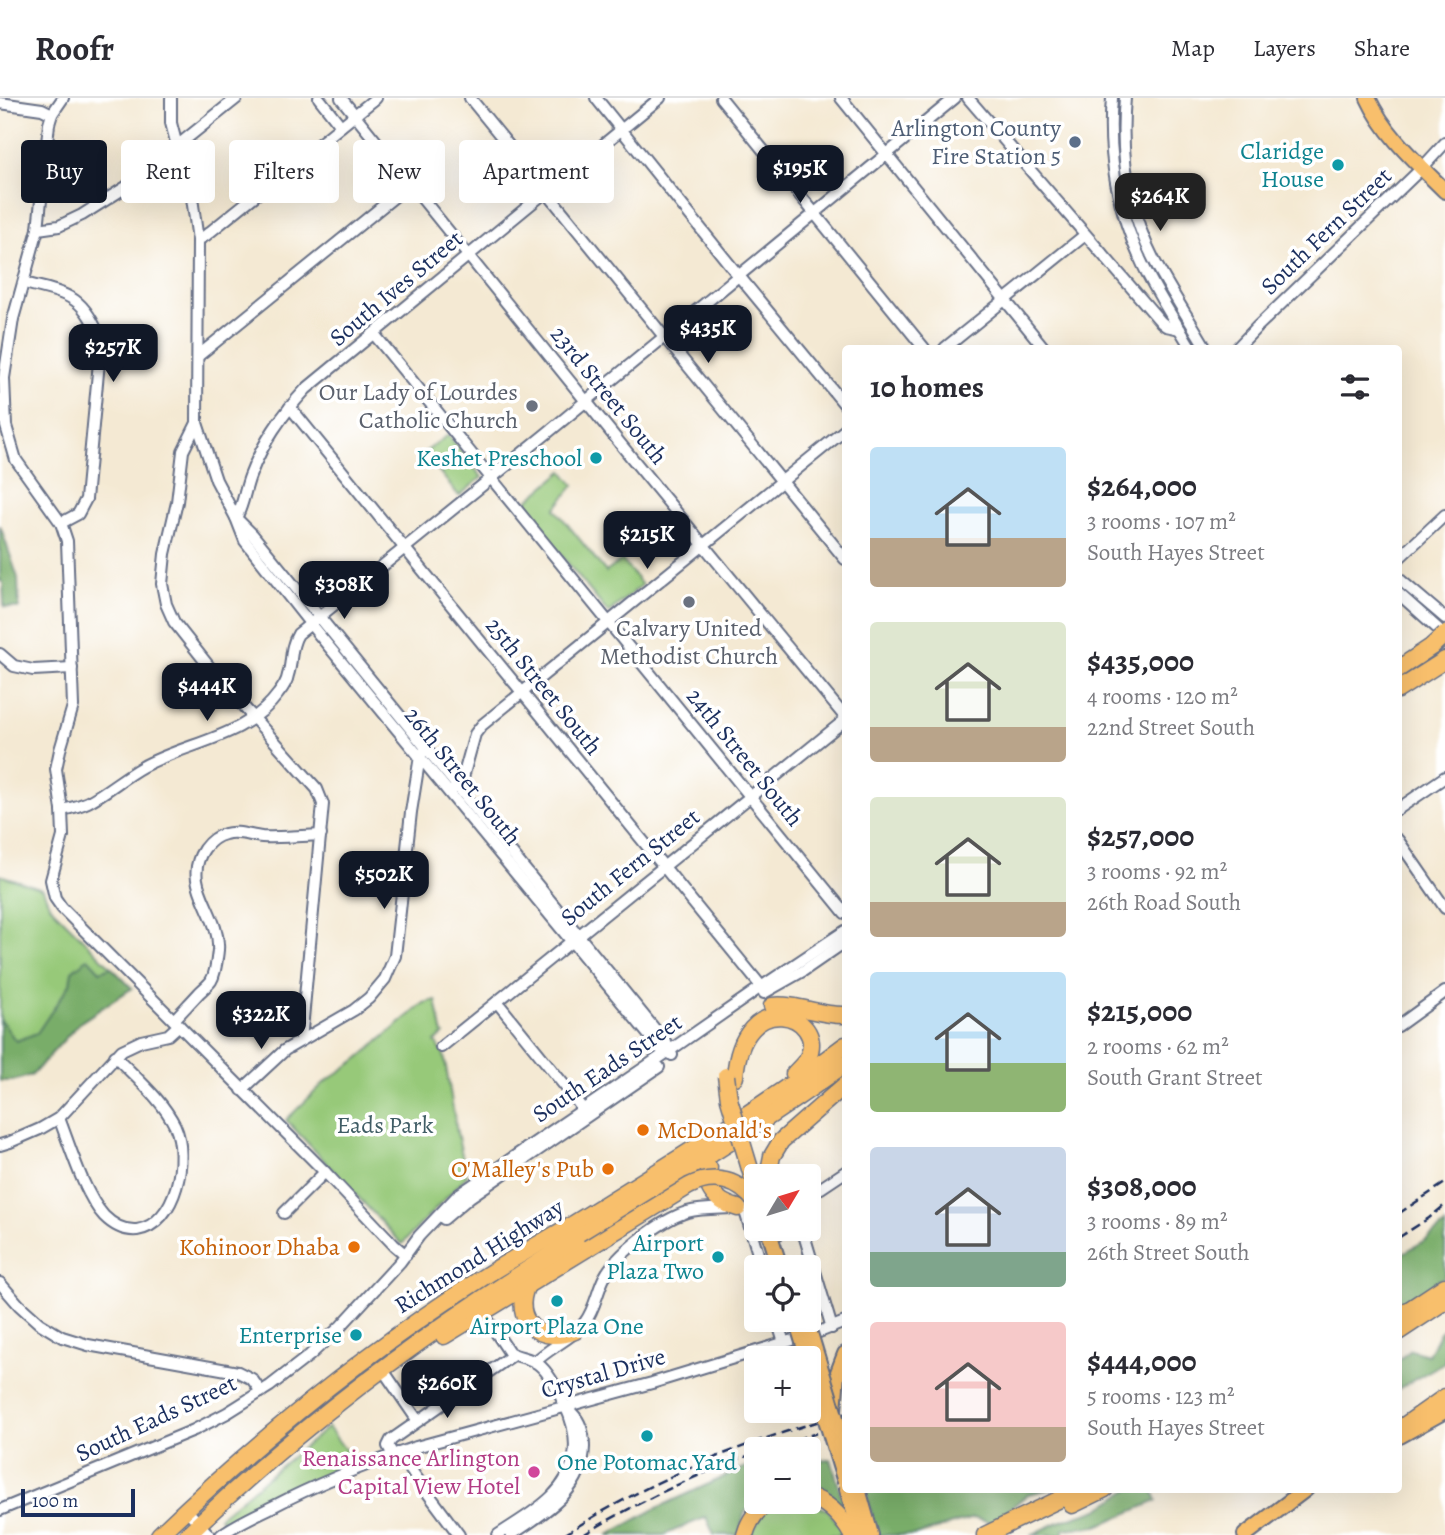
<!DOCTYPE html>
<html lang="en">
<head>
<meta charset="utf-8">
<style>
  body { margin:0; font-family:Alegreya,serif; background:#f7f7f7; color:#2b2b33; height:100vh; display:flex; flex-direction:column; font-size:26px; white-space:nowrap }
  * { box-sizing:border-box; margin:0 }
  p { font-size:23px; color:#7c7c81 }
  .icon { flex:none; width:38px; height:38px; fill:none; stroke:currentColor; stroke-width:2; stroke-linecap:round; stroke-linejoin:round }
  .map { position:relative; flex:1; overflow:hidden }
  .drawer { position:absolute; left:842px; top:247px; width:560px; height:1148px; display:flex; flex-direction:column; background:#fff; border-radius:7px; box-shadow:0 7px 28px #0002 }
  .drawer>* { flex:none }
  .top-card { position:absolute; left:21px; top:42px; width:665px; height:63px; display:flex; gap:14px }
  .needle { width:46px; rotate:52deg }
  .controls { position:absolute; left:744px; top:1066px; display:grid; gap:14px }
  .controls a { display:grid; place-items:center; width:77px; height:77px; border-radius:7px; background:#fff; box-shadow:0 7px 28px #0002; font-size:35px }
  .scale { position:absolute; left:21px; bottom:18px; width:114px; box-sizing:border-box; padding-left:7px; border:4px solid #1b2f5e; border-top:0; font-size:19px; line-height:24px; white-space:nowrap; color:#1b2f5e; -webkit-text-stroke:5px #fff; paint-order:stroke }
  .price { position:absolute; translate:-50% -60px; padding:0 16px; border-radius:14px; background:#111827; color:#fff; font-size:23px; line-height:46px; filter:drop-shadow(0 2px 4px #0008) }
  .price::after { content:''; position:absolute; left:50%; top:42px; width:21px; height:16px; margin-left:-10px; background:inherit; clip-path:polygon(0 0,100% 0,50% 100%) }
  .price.current { background:#222; color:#fff }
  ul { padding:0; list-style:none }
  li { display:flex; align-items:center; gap:21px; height:175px; padding:0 28px }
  li span { display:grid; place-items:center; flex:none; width:196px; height:140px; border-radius:7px; color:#555 }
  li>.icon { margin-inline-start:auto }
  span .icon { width:84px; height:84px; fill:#fffc; stroke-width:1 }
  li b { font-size:30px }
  h2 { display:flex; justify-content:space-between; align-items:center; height:84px; padding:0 28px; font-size:30px }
  .chip { padding:0 24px; border-radius:7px; background:#fff; box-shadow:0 7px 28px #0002; font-size:24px; line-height:63px }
  .chip.current { background:#111827; color:#fff }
  header { display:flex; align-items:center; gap:42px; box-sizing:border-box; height:98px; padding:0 35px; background:#fff; border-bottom:2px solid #e1e1e2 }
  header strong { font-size:33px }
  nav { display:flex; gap:38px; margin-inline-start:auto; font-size:24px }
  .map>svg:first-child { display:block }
  .green { fill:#97c979; stroke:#597c6c; stroke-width:2 }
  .forest { fill:#79ad69; stroke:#4a6e64; stroke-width:2 }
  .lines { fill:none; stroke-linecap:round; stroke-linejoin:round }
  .minor-casing { stroke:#677087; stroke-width:14 }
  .major-casing { stroke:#677087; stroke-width:18 }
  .highway-casing { stroke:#677087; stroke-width:19 }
  .minor { stroke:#fff; stroke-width:10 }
  .major { stroke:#f8bf6c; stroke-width:14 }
  .highway { stroke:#f8bf6c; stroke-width:16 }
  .rail { stroke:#1b2f5e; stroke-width:2.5; stroke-dasharray:10 5; stroke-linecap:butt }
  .major-bridge-casing { stroke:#677087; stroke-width:18; stroke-linecap:butt }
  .highway-bridge-casing { stroke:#677087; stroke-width:19; stroke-linecap:butt }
  .major-bridge { stroke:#f8bf6c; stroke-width:14 }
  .highway-bridge { stroke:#f8bf6c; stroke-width:16 }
  .service-dot { fill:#5c6f8a; stroke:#fff; stroke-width:2.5 }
  .culture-dot { fill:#0f9aa8; stroke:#fff; stroke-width:2.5 }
  .worship-dot { fill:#6b7280; stroke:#fff; stroke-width:2.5 }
  .food-dot { fill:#e8710a; stroke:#fff; stroke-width:2.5 }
  .hotel-dot { fill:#d1479c; stroke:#fff; stroke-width:2.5 }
  .labels { text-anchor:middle; stroke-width:7; stroke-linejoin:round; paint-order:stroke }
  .service-label { font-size:24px; fill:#4e5e75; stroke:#fff; text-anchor:end }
  .culture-label { font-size:24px; fill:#0d838f; stroke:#fff; text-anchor:end }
  .street-label { font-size:24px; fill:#1b2f5e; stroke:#fff }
  .worship-label { font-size:24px; fill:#5b616d; stroke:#fff; text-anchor:end }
  .park-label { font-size:24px; fill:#405d66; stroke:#fff }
  .food-label { font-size:24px; fill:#c56008; stroke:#fff; text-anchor:end }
  .hotel-label { font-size:24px; fill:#b23c85; stroke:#fff; text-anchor:end }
</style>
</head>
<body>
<header>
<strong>Roofr</strong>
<nav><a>Map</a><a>Layers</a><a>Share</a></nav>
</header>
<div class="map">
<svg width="1445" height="1437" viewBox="0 0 1445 1437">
  <rect width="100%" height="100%" fill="#fff"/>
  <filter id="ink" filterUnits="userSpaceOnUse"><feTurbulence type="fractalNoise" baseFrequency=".0143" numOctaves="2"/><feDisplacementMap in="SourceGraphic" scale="14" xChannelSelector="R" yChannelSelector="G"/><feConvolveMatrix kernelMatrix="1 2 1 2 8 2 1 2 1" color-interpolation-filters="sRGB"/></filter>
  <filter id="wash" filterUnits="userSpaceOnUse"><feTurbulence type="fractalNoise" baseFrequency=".00686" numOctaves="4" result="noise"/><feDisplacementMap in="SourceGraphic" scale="28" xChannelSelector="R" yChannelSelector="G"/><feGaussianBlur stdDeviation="1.57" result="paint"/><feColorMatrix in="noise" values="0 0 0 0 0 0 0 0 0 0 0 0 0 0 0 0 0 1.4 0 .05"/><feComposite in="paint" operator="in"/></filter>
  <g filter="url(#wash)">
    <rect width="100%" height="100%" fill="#f4e9d3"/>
    <g class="green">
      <polygon points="448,337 482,379 459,398 424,355"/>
      <polygon points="563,373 574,387 555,411 606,474 622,462 642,487 608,515 521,408"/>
      <polygon points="0,777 43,791 48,804 54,812 132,890 79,925 32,977 12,983 0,983"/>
      <polygon points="436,902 442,933 444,936 435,944 444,957 457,1035 467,1078 402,1146 286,1022 325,984 358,961 424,905"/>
      <polygon points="328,1329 356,1366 281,1398 226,1427 219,1419"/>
      <polygon points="779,1404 808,1404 828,1412 846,1437 750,1437 768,1407"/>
    </g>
    <g class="forest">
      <polygon points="0,427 18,480 19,510 4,509 3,484 0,483"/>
      <polygon points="88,860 100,873 111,869 132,890 79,925 32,977 12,983 0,983 0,921 16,943 37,935 70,886 72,873"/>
      <polygon points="1445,1127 1445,1178 1398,1212 1398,1158 1426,1142"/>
      <polygon points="1445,1230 1445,1264 1398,1291 1398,1262 1411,1252 1428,1257 1440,1234"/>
      <path d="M831 1361 844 1407C831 1407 822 1393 809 1391L808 1363Z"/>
      <polygon points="756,1366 757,1404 745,1413 739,1437 714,1437 706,1419 664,1437 608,1437 655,1411 743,1370"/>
      <polygon points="865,1391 1052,1391 1028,1396 992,1425 973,1420 916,1437 877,1437"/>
      <polygon points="1130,1391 1153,1391 1157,1403 1097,1428 1064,1431 1064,1437 1031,1437 1061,1423 1098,1411"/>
    </g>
  </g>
  <g filter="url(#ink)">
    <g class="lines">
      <defs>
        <g id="minor">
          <polyline points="63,0 52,16 49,26 38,131 13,221 4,280 6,328 16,362 61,425 67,443 73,608 60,652 56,671 62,712 63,738 51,782 55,800 62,810 325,1074 394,1147 406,1157"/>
          <polyline points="171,0 171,25 177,48 191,93 198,142 197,325 216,382 236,420 245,443 316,533 657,947 659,950 669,953"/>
          <polyline points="319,0 341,28"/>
          <polyline points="341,0 631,359 845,619"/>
          <polyline points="470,0 845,461"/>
          <polyline points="596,0 734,172 845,307"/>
          <polyline points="721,0 924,250"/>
          <polyline points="841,0 1044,250"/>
          <polyline points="968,0 1161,224 1166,228 1180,231"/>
          <path d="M1112 0C1107 57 1118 115 1143 167 1157 196 1175 223 1191 250"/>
          <path d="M1125 0C1120 55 1128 112 1154 162 1170 192 1189 221 1206 250"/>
          <polyline points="0,5 42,11 52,16"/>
          <polyline points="38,131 59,128 82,117 126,89 237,0"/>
          <polyline points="198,142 205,138 376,0"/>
          <path d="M24 185C68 196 84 197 101 243L86 401 78 416 61 425"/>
          <polyline points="374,236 845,815"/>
          <polyline points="945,250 1085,137"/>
          <polyline points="1237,250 1257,229 1422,70 1445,45"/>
          <polyline points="198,258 410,86"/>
          <polyline points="290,309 765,893"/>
          <polyline points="197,325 183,353 177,404 165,456 162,486 166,506 174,524 219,581 317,691 323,706 301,942"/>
          <path d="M236 420C244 405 244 394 250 378 263 344 281 318 306 291L660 0"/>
          <polyline points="239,423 252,436 666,945 672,957"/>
          <polyline points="1398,461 1445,417"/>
          <polyline points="1398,480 1445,520"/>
          <polyline points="1398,495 1445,537"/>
          <polyline points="0,556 14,568 33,572 72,570"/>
          <polyline points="454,691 462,683 475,636 482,627 845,332"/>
          <polyline points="1398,711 1445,679"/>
          <path d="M62 712C71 710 80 708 88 704 107 694 124 679 142 669 187 644 246 640 278 596 282 591 287 584 288 577 293 562 289 551 298 536L546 336 955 0"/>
          <polyline points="1398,742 1445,810"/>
          <polyline points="764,895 803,873 845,844"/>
          <polyline points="497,904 573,998 586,1016"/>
          <path d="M174 922C182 913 191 904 199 895 203 891 208 887 211 883 216 875 217 861 218 852 221 815 180 787 204 751 209 744 216 738 225 736 237 732 250 738 262 739 281 740 302 738 321 737"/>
          <polyline points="1398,928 1445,894"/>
          <polyline points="441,949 845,622"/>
          <polyline points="242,992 285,952 354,912 369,900 385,881 395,858 411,714 420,658 422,655"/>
          <path d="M59 1020C70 1048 84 1096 104 1118 113 1127 125 1133 137 1132 177 1126 189 1059 175 1028 162 1001 136 980 115 958"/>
          <polyline points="0,1047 10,1044 40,1031 59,1020 122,952 141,943 168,937 179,927"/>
          <polyline points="808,1095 821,1090 845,1074"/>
          <polyline points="744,1110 762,1169"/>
          <polyline points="284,1115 325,1074"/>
          <polyline points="444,1121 470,1099 659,969"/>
          <polyline points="802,1130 832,1230"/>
          <polyline points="0,1185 19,1207 39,1225 62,1239 88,1247 238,1274 252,1281 261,1294"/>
          <path d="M477 1212 487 1221 509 1254C518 1260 530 1259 538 1266 550 1275 558 1294 565 1307 573 1324 577 1340 574 1358 567 1398 529 1416 498 1437"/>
          <polyline points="777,1222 784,1245"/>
          <path d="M535 1264C550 1249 572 1241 585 1224 595 1211 597 1194 604 1180 616 1156 661 1122 687 1114 709 1108 733 1113 756 1107"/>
          <polyline points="383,1272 418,1323"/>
          <polyline points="398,1355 459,1437"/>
          <polyline points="393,1357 388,1348 391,1342 513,1257"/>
          <polyline points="186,1411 209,1437"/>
          <polyline points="0,1412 194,1332 227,1315 270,1288 310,1257 341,1228 400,1164 419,1138 458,1097 669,953 761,889 845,833"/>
          <path d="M221 1437C237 1425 256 1417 274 1408 320 1384 367 1366 416 1349L652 1285 819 1234 845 1224"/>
          <path d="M511 1437C543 1415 583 1394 584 1349 584 1336 581 1324 572 1315"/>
        </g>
        <g id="major">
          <path d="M1368 0C1385 37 1417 65 1445 93"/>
          <polyline points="768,1131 780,1169"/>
          <polyline points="834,1312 837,1277 845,1256"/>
          <polyline points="1400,1338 1445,1313"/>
          <polyline points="847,1391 861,1437"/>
          <polyline points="858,1391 871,1437"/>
          <polyline points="1245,1437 1306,1391"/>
        </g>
        <g id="highway">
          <polyline points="1398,571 1443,541"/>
          <polyline points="1398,592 1445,562"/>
          <path d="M772 908C796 905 820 918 845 917"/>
          <path d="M735 979C742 886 828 917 808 959 805 966 798 971 794 976"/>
          <path d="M709 1070C703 1093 719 1105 738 1110"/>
          <polyline points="768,1078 772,1058 781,1043 845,987"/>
          <polyline points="778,1130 779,1133"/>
          <path d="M527 1187C511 1223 540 1247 575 1233"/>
          <polyline points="1398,1219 1445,1188"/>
          <polyline points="1398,1234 1445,1203"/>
          <polyline points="444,1238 588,1150"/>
          <polyline points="1398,1332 1445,1299"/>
          <path d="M808 1398C829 1404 842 1419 852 1437"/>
          <polyline points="1072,1407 1105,1391"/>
          <path d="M159 1437C258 1342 363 1256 479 1182 508 1163 539 1146 570 1128 663 1070 758 1013 845 947"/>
          <path d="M187 1437C278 1349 379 1269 485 1199 604 1120 729 1050 845 966"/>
          <path d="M745 1437C749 1422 756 1412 769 1404"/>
          <polyline points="985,1437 1081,1391"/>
        </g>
      </defs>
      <use href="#minor" class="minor-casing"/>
      <use href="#major" class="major-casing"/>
      <use href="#highway" class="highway-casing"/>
      <use href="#minor" class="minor"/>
      <use href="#major" class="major"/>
      <use href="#highway" class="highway"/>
      <g class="rail">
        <polyline points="1398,1116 1445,1085"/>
        <polyline points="1398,1140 1429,1120 1445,1107"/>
        <polyline points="767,1351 817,1335"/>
        <path d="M564 1437C651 1381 746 1343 845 1316"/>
        <path d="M583 1437C638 1404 696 1376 756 1355"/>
      </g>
      <defs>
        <g id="major-bridge">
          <polyline points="796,1222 808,1260"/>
          <polyline points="806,1222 845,1350"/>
          <polyline points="808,1263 845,1384"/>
        </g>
        <g id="highway-bridge">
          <polyline points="1432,548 1445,536"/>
          <polyline points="726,978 729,1001 756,1091"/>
          <path d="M588 1150 689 1088C714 1075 740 1082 756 1105"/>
        </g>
      </defs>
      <use href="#major-bridge" class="major-bridge-casing"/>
      <use href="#highway-bridge" class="highway-bridge-casing"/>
      <use href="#major-bridge" class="major-bridge"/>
      <use href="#highway-bridge" class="highway-bridge"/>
    </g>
  </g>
  <circle class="service-dot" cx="1075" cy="44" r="7"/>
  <g class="culture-dot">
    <circle cx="1338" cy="67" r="7"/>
    <circle cx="596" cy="360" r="7"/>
    <circle cx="718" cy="1159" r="7"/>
    <circle cx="557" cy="1203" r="7"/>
    <circle cx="356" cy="1237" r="7"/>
    <circle cx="647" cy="1338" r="7"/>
  </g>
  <g class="worship-dot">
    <circle cx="532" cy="308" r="7"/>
    <circle cx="689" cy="504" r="7"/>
  </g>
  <g class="food-dot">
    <circle cx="643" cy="1032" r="7"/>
    <circle cx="608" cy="1071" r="7"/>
    <circle cx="354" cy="1149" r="7"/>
  </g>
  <circle class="hotel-dot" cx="534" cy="1374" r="7"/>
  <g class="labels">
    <g class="service-label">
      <text x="1061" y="38">Arlington County<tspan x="1061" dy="28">Fire Station 5</tspan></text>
    </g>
    <g class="culture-label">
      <text x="1324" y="61">Claridge<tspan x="1324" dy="28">House</tspan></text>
      <text x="582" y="368">Keshet Preschool</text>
      <text x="704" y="1153">Airport<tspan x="704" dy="28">Plaza Two</tspan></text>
      <text x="557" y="1236" text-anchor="middle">Airport Plaza One</text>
      <text x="342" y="1245">Enterprise</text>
      <text x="647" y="1372" text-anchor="middle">One Potomac Yard</text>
    </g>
    <g class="street-label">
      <text transform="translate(1326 133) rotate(-44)" y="8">South Fern Street</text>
      <text transform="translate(396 190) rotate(-40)" y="8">South Ives Street</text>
      <text transform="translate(609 297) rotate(51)" y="8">23rd Street South</text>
      <text transform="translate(544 588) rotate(51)" y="8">25th Street South</text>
      <text transform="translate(745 659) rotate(51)" y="8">24th Street South</text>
      <text transform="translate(463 678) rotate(51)" y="8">26th Street South</text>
      <text transform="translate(630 769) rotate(-39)" y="8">South Fern Street</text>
      <text transform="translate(607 970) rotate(-34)" y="8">South Eads Street</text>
      <text transform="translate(479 1158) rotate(-32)" y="8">Richmond Highway</text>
      <text transform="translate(603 1275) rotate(-16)" y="8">Crystal Drive</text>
      <text transform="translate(156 1320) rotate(-25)" y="8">South Eads Street</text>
    </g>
    <g class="worship-label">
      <text x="518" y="302">Our Lady of Lourdes<tspan x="518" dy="28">Catholic Church</tspan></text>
      <text x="689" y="538" text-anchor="middle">Calvary United<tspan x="689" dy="28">Methodist Church</tspan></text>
    </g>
    <g class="park-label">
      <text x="385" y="1035">Eads Park</text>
    </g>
    <g class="food-label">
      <text x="657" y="1040" text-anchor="start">McDonald's</text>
      <text x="594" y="1079">O'Malley's Pub</text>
      <text x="340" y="1157">Kohinoor Dhaba</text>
    </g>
    <g class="hotel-label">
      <text x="520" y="1368">Renaissance Arlington<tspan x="520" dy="28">Capital View Hotel</tspan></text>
    </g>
  </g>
</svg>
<div class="controls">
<a><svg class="needle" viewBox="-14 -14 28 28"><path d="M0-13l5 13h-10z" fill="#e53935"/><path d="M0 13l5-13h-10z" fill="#7c7c81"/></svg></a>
<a><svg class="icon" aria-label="locate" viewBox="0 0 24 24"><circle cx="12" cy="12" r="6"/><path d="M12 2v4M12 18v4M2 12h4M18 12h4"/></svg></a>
<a>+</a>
<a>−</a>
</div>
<div class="scale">100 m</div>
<b class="price" style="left:800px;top:107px">$195K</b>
<b class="price current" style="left:1160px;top:135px">$264K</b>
<b class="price" style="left:708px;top:267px">$435K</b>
<b class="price" style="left:113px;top:286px">$257K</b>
<b class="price" style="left:647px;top:473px">$215K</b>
<b class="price" style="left:344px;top:523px">$308K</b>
<b class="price" style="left:207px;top:625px">$444K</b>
<b class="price" style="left:384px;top:813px">$502K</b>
<b class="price" style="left:261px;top:953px">$322K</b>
<b class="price" style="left:447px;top:1322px">$260K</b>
<div class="top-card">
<a class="chip current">Buy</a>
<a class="chip">Rent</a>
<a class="chip">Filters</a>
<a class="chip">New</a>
<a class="chip">Apartment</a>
</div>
<section class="drawer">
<h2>10 homes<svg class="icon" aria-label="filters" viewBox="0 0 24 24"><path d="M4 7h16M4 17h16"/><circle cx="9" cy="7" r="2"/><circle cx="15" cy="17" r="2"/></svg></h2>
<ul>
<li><span style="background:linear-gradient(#bfe0f5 65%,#b9a48a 0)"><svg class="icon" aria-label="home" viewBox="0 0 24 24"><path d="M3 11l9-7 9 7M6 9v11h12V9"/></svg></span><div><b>$264,000</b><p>3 rooms · 107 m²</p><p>South Hayes Street</p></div></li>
<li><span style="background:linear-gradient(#dfe7d0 75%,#b9a48a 0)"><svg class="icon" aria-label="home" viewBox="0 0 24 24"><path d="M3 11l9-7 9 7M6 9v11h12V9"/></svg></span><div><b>$435,000</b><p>4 rooms · 120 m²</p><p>22nd Street South</p></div></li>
<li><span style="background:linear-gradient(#dfe7d0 75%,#b9a48a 0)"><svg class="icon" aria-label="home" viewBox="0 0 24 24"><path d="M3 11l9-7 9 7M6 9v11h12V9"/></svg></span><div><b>$257,000</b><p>3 rooms · 92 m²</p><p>26th Road South</p></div></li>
<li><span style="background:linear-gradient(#bfe0f5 65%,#8fb573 0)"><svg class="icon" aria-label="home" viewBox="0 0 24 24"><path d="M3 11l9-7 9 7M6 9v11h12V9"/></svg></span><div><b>$215,000</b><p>2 rooms · 62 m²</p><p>South Grant Street</p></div></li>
<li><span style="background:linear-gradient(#c9d6e8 75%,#7fa58c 0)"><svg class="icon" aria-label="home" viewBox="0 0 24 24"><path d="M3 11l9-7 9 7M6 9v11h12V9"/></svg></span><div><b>$308,000</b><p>3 rooms · 89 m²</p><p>26th Street South</p></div></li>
<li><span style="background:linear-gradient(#f6c9c9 75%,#b9a48a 0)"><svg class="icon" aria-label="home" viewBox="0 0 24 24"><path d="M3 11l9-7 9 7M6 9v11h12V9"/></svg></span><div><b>$444,000</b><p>5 rooms · 123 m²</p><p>South Hayes Street</p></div></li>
</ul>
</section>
</div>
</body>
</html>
